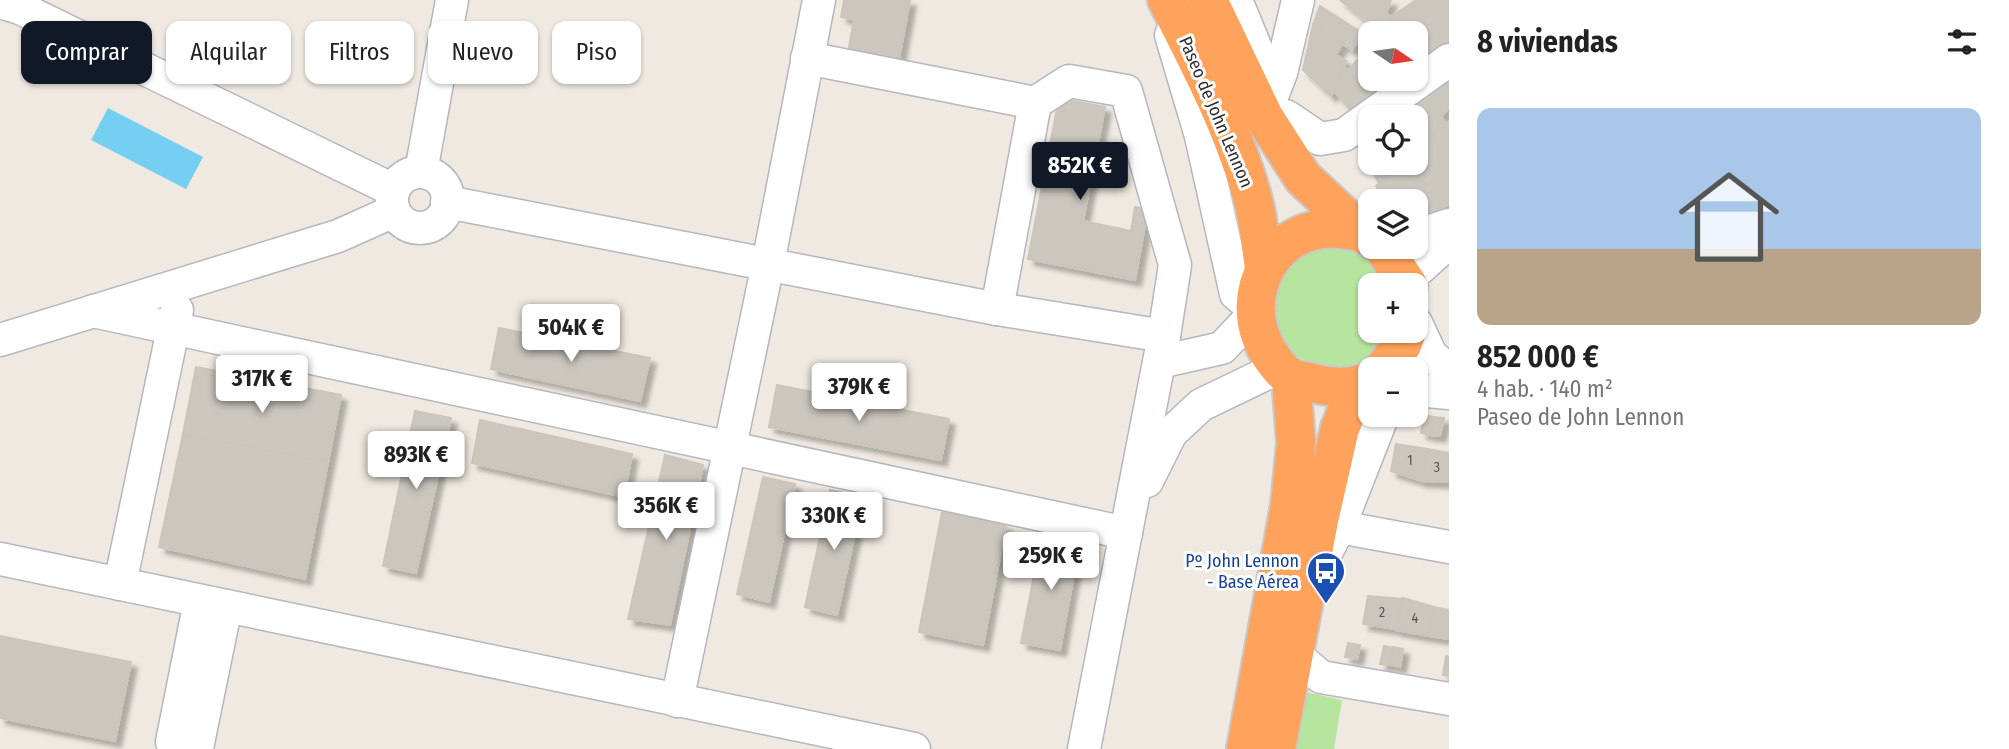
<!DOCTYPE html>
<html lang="es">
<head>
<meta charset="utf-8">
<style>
  body { margin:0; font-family:"Fira Sans Condensed",sans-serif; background:#f6f6f6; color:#222; height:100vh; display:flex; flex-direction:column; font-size:26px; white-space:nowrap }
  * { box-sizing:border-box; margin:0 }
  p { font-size:23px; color:#767676 }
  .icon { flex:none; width:38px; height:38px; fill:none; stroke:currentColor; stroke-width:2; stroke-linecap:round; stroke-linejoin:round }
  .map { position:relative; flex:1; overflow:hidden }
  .details { display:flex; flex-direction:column; background:#fff; width:560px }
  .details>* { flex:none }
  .top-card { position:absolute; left:21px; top:21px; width:665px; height:63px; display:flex; gap:14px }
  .needle { width:46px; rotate:103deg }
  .buttons { position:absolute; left:1358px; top:21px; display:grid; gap:14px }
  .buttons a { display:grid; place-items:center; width:70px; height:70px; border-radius:14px; background:#fff; box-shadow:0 2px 5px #0004; font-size:35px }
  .price { position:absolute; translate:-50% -60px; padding:0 16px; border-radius:7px; background:#fff; color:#222; font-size:23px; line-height:46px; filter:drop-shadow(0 2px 4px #0008) }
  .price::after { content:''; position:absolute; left:50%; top:42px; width:21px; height:16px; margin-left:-10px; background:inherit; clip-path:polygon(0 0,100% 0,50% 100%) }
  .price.current { background:#111827; color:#fff }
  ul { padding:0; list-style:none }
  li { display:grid; align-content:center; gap:14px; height:371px; padding:0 28px }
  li+li { border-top:2px solid #e0e0e0 }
  li span { display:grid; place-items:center; height:217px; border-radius:14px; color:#555 }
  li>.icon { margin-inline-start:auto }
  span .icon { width:126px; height:126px; fill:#fffc; stroke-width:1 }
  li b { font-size:30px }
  h2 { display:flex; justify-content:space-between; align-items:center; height:84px; padding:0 28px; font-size:30px }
  .chip { padding:0 24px; border-radius:14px; background:#fff; box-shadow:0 2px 5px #0004; font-size:24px; line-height:63px }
  .chip.current { background:#111827; color:#fff }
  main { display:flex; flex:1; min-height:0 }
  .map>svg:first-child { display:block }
  .green { fill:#b6e59e }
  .water { fill:#75cff0 }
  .building { fill:#cbc7bf; stroke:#cbc5ba; stroke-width:2; filter:url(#shadow) }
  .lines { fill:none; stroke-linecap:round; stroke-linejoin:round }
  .minor-casing { stroke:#b4b7c1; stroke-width:35 }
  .highway-casing { stroke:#c9c9c9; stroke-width:42 }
  .minor { stroke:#fff; stroke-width:32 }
  .highway { stroke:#ffa35c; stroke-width:38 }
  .labels { text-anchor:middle; stroke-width:6; stroke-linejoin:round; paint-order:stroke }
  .number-label { font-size:14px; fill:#555452 }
  .street-label { font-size:18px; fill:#2e2e2e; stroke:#fff }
  .transit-label { font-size:18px; fill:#164399; stroke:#fff; text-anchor:end }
</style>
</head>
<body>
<main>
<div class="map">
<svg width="1449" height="749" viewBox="0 0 1449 749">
  <defs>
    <filter id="shadow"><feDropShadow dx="6" dy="6" stdDeviation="2" flood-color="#0004"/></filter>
  </defs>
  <rect width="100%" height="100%" fill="#efe9e1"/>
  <g class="green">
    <path d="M1321 243 1360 248 1391 285H1370V331H1389C1384 338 1379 347 1373 353 1340 383 1277 362 1271 317 1270 310 1273 302 1274 295 1275 283 1277 270 1288 261 1297 254 1311 249 1321 243Z"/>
    <polygon points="1305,692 1342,700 1334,749 1295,749"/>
  </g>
  <polygon class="water" points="108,108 203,157 186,189 91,140"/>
  <g class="building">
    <polygon points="844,0 910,0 899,59 848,53 854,19 841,17"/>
    <polygon points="1340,0 1391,0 1386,13 1391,17 1381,33"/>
    <polygon points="1416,0 1449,0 1449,51 1423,69 1416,63 1416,33 1381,33 1391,17"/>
    <polygon points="1320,6 1362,33 1352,50 1313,25"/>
    <polygon points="1313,25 1342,44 1336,55 1346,61 1331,96 1303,70"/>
    <polygon points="1361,55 1370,60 1370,79 1391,79 1370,98 1348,71"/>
    <polygon points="1344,66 1374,103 1355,115 1333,90"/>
    <polygon points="1449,75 1449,108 1434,85"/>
    <polygon points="1434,85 1449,108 1441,116 1446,123 1449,122 1449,204 1421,223 1416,222 1416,201 1388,201 1376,186 1405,163 1416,163 1416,154 1435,138 1410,101"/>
    <polygon points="1059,98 1105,107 1083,221 1131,231 1135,207 1148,209 1135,280 1028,259"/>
    <polygon points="1410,101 1435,138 1416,154 1416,117 1388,117"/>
    <polygon points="1370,130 1370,163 1405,163 1379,183 1355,141"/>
    <polygon points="499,328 650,358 640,401 491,369"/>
    <polygon points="196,367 341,395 328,462 183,434"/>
    <polygon points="777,385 949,419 941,460 769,427"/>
    <polygon points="415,411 451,418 416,573 383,566"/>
    <polygon points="1424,415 1434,417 1431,435 1421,433"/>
    <polygon points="1434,417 1444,418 1440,436 1431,435"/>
    <polygon points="480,420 632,454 624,497 472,463"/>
    <polygon points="183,434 328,462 305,579 159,547"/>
    <polygon points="1396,444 1428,449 1422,481 1391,471"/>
    <polygon points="1428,449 1449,453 1449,482 1422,481"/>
    <polygon points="665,455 703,465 670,625 628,619"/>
    <polygon points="763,477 795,484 769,602 737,594"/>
    <polygon points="830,490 863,497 837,615 805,607"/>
    <polygon points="942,512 1006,525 983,645 919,632"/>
    <polygon points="1042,534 1080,541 1060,650 1021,643"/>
    <polygon points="1368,596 1402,599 1396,629 1363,624"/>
    <polygon points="1403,598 1434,607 1429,636 1396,630"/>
    <polygon points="1434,607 1449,610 1449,639 1429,636"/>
    <polygon points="0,636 131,662 115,741 0,718"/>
    <polygon points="1348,643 1360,645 1357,659 1345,657"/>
    <polygon points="1384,646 1393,648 1391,665 1380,664"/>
    <polygon points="1393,647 1403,649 1400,667 1391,665"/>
    <polygon points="1446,656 1449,657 1449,676 1443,675"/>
  </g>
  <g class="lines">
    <defs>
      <g id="minor">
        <polyline points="1236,0 1264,68 1254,94"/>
        <polyline points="1298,0 1281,73 1264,117 1286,116 1320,139 1344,135 1449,60"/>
        <polyline points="0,2 20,8 393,190"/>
        <polyline points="1171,35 1201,136 1236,294 1253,308"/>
        <polyline points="807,58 1035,103 997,309"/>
        <polyline points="1035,103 1069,81 1126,91 1175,265 1164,336"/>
        <polyline points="421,172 452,0"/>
        <circle cx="420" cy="200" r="28"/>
        <polyline points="447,202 997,309 1164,336 1084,749"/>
        <polyline points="1416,236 1449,225"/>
        <polyline points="1407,280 1449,242"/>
        <polyline points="93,311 1126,533"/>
        <polyline points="1416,323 1431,355 1449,371"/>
        <polyline points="0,340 338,236 394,211"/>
        <polyline points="1160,362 1222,348 1254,314"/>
        <polyline points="1416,390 1449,393"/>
        <polyline points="1147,481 1171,433 1201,405 1280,367"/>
        <polyline points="1339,527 1449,547"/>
        <polyline points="0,559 914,749"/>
        <polyline points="1317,571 1339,527 1383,415"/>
        <polyline points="120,584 177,310"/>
        <polyline points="200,601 172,742 197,748 226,606"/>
        <polyline points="1293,653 1321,677 1449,699"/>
        <polyline points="677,701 768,264 819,0"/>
      </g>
      <g id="highway">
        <path d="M1167 0C1200 65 1236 133 1254 204 1259 225 1261 247 1264 268"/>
        <polyline points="1208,0 1264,117 1303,178 1360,231"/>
        <path d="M1370 238C1360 231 1352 230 1340 229 1274 222 1235 295 1267 350 1273 360 1282 373 1292 378 1298 381 1306 381 1313 383 1331 388 1354 389 1370 380"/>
        <polyline points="1383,247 1408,285"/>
        <polyline points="1383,369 1402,345 1407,331"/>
        <polyline points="1246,749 1290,505 1296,443 1291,378"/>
        <polyline points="1276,749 1319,520 1340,428 1357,385"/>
      </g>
    </defs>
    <use href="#minor" class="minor-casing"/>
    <use href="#highway" class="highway-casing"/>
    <use href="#minor" class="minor"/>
    <use href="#highway" class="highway"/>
  </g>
  <defs>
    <symbol id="bus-pin" viewBox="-11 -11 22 30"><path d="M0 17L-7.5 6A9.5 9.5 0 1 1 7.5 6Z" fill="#1a4fb4" stroke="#fff"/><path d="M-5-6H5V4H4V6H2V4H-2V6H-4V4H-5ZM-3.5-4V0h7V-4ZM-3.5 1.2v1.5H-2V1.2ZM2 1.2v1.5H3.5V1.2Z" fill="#fff"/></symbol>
  </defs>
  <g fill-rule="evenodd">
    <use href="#bus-pin" x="1304" y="549" width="44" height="60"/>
  </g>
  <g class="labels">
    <g class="number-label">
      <text x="1410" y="465">1</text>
      <text x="1437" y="472">3</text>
      <text x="1382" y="617">2</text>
      <text x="1415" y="623">4</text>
    </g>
    <g class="street-label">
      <text transform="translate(1216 112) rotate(67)" y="6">Paseo de John Lennon</text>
    </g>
    <g class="transit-label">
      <text x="1299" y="567">Pº John Lennon<tspan x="1299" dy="21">- Base Aérea</tspan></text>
    </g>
  </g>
</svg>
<div class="buttons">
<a><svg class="needle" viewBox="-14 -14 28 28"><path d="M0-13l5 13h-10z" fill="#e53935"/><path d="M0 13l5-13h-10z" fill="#767676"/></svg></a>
<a><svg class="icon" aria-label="locate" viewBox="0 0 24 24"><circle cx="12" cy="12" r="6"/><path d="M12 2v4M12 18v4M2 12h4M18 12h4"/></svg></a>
<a><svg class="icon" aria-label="layers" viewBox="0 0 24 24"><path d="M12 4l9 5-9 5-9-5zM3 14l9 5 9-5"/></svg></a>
<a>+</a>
<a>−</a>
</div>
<b class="price current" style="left:1080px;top:202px">852K €</b>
<b class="price" style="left:571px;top:364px">504K €</b>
<b class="price" style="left:262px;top:415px">317K €</b>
<b class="price" style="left:859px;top:423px">379K €</b>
<b class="price" style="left:416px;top:491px">893K €</b>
<b class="price" style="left:666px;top:542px">356K €</b>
<b class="price" style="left:834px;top:552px">330K €</b>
<b class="price" style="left:1051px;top:592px">259K €</b>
<div class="top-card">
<a class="chip current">Comprar</a>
<a class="chip">Alquilar</a>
<a class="chip">Filtros</a>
<a class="chip">Nuevo</a>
<a class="chip">Piso</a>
</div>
</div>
<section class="details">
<h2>8 viviendas<svg class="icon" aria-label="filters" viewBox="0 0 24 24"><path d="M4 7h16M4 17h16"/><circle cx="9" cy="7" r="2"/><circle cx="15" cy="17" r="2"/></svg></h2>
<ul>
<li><span style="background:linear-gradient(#a9c7e8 65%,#b9a48a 0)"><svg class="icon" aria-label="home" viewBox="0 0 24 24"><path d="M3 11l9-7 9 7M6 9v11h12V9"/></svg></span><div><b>852 000 €</b><p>4 hab. · 140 m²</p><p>Paseo de John Lennon</p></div></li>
</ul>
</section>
</main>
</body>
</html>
